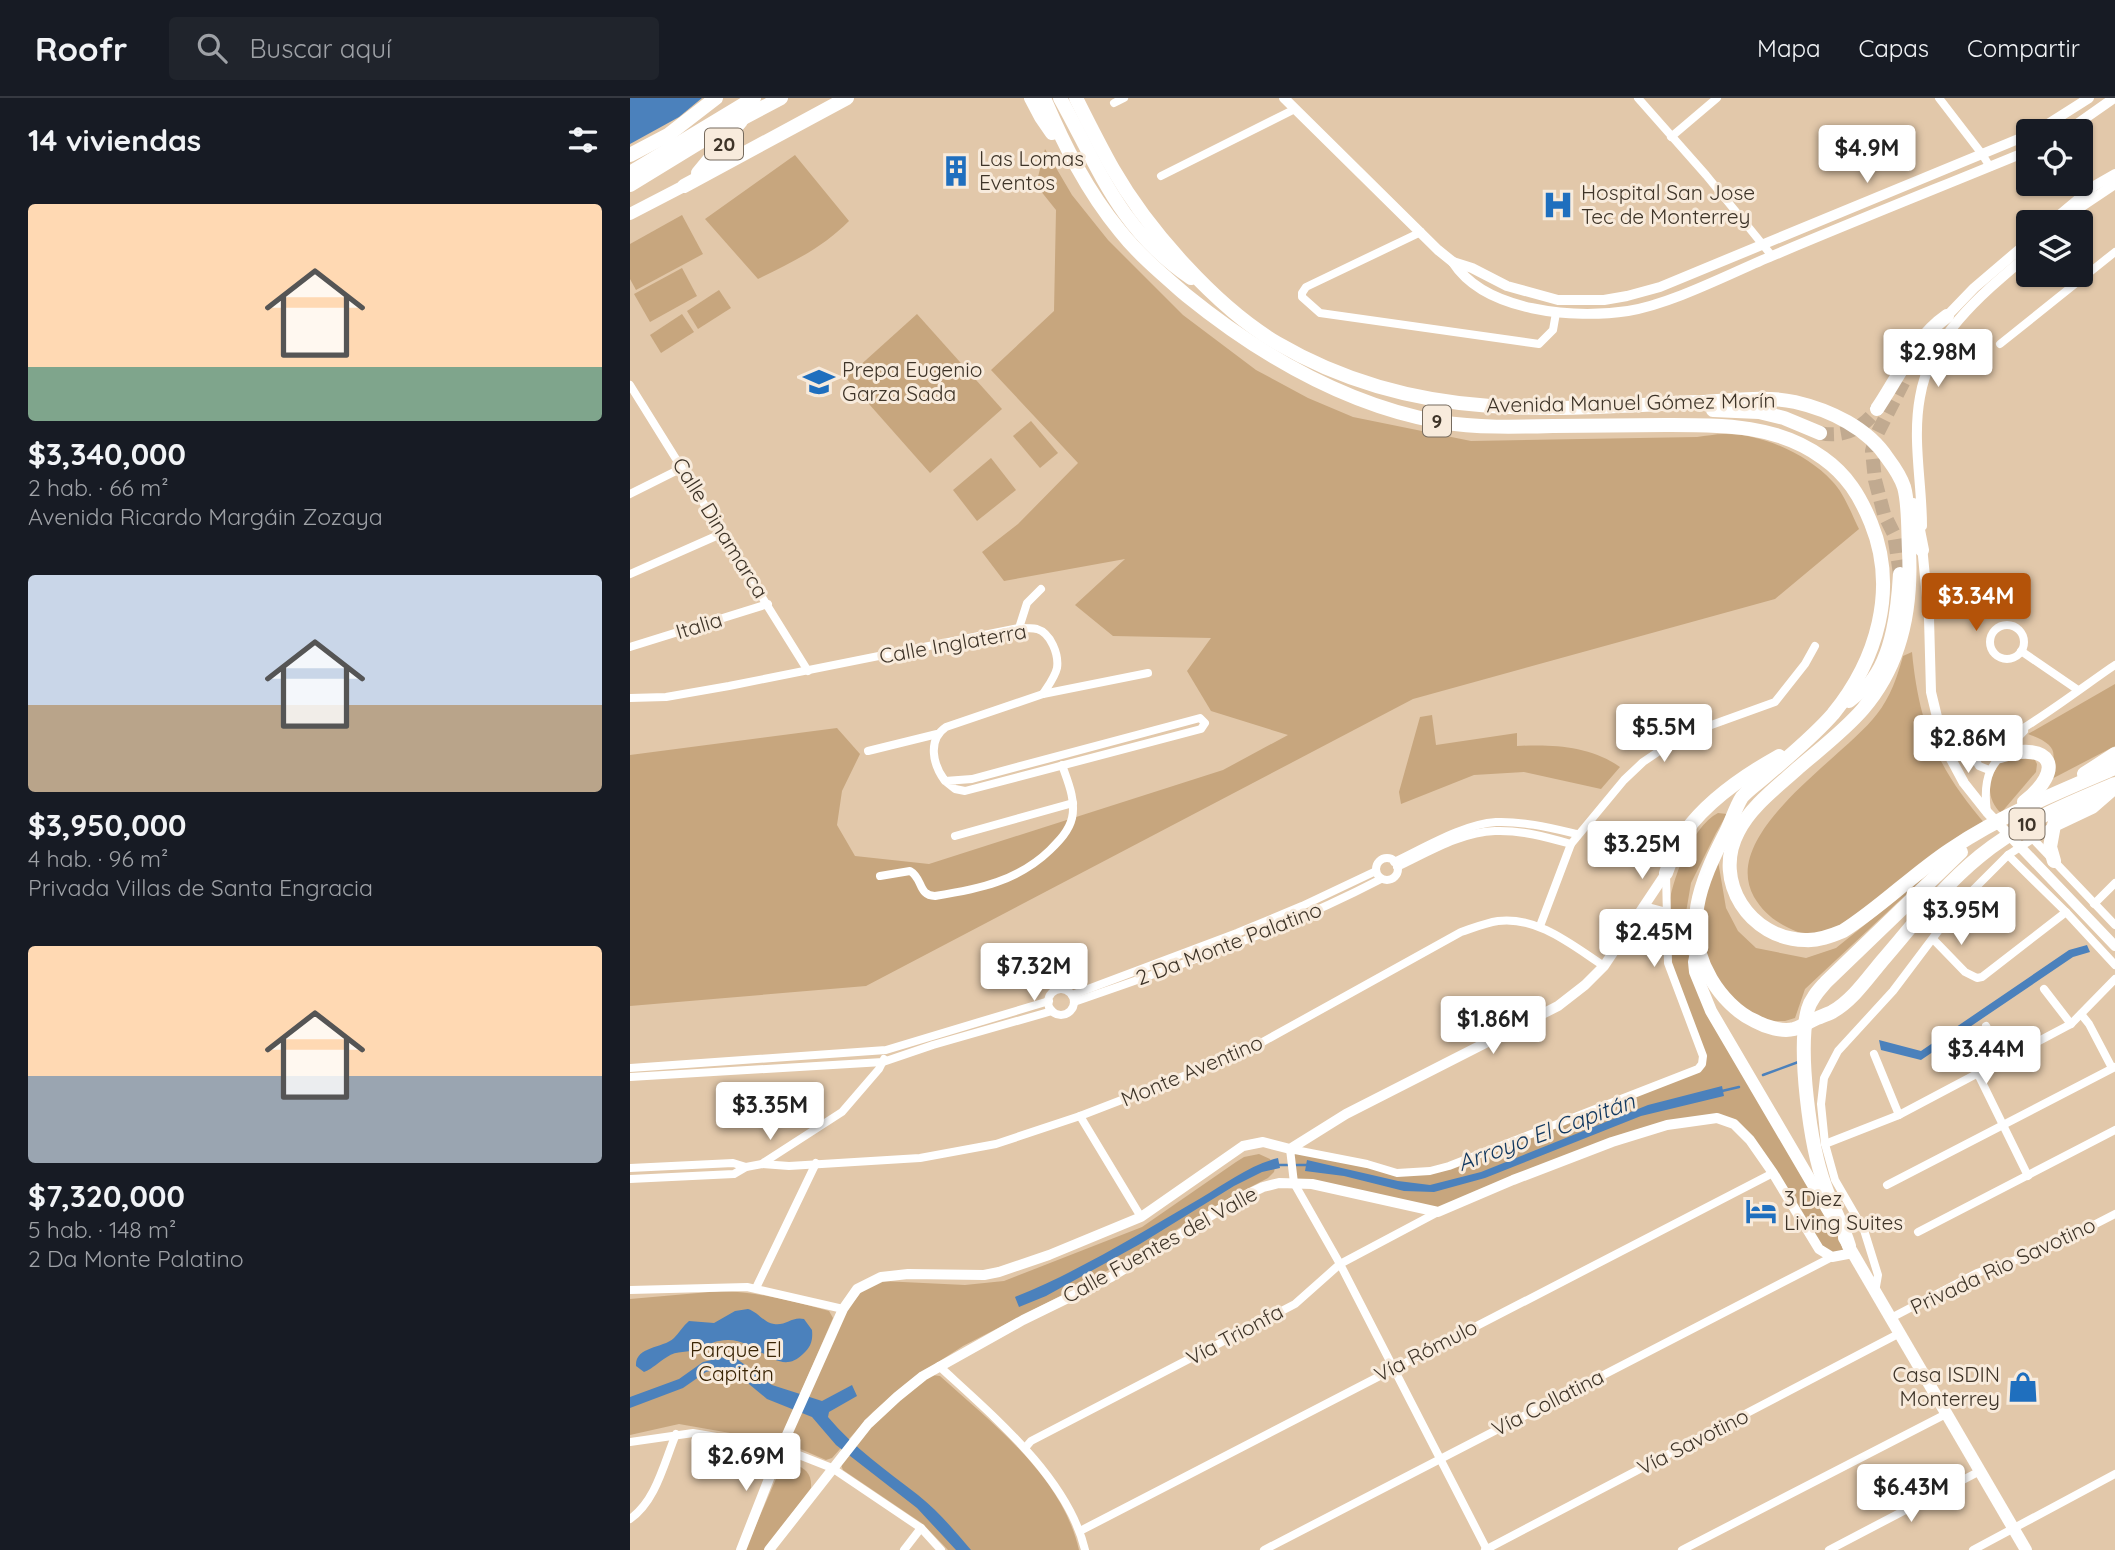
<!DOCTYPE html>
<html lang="es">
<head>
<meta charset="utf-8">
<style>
  body { margin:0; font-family:Quicksand,sans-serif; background:#20242c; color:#f1f3f6; height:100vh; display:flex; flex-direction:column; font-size:26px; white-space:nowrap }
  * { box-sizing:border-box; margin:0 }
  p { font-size:23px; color:#9ea1a6 }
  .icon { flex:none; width:38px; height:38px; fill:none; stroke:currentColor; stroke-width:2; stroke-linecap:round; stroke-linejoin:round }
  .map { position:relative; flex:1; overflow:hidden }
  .panel { display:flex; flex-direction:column; background:#171b24; width:630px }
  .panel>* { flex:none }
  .controls { position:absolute; left:1386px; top:21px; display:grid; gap:14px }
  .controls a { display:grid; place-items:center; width:77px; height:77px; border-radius:7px; background:#171b24; box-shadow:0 2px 5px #0004; font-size:35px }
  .price { position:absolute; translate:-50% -60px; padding:0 16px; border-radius:7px; background:#fff; color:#222; font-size:23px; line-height:46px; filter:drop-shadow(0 2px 4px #0008) }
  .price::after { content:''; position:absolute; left:50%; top:42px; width:21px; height:16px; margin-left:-10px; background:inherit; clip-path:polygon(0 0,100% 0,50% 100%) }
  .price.active { background:#b45309; color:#fff }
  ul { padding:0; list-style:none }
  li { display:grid; align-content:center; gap:14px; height:371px; padding:0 28px }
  li span { display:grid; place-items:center; height:217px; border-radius:7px; color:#555 }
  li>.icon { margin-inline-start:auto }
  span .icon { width:126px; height:126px; fill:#fffc; stroke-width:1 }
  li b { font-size:30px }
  h2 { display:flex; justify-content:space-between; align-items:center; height:84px; padding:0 28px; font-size:30px }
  header { display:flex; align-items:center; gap:42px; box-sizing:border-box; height:98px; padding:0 35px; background:#171b24; border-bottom:2px solid #363941 }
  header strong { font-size:33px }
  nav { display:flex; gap:38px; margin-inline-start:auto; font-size:24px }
  .search { width:490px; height:63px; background:#20242c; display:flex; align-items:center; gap:18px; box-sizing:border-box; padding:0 24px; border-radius:7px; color:#9ea1a6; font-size:26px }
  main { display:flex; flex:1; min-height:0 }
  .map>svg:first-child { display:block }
  .green { fill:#c7a67e }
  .water { fill:#4b81bc }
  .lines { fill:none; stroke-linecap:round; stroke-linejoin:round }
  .stream { stroke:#4b81bc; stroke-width:2.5 }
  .trunk-tunnel { stroke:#c1aa90; stroke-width:14; stroke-dasharray:14 7; stroke-linecap:butt }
  .minor { stroke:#fff; stroke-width:8 }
  .tertiary { stroke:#fff; stroke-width:10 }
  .secondary { stroke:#fff; stroke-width:12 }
  .primary { stroke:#fff; stroke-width:12 }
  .trunk { stroke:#fff; stroke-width:14 }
  .labels { text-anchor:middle; stroke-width:6; stroke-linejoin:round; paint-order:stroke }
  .shield { fill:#f8ebdc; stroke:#766b5e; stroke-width:2 }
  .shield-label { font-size:19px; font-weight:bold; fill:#3e3428 }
  .poi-label { font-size:21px; fill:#3e3428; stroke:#f8ebdc; text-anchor:start }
  .street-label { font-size:21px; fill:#3e3428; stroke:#f8ebdc }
  .park-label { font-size:21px; fill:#392404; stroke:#f8ebdc }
  .water-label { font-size:23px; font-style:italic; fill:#10375f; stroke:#f8ebdc }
</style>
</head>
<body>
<header>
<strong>Roofr</strong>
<div class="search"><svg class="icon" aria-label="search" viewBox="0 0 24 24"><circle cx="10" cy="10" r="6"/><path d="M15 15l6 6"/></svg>Buscar aquí</div>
<nav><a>Mapa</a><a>Capas</a><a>Compartir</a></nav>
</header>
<main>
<section class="panel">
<h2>14 viviendas<svg class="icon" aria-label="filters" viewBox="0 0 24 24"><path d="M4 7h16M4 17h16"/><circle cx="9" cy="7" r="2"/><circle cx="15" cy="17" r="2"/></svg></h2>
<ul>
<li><span style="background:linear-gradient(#ffd9b3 75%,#7fa58c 0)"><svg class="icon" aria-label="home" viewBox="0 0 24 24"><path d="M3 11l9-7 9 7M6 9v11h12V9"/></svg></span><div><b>$3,340,000</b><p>2 hab. · 66 m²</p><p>Avenida Ricardo Margáin Zozaya</p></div></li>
<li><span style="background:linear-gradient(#c9d6e8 60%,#b9a48a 0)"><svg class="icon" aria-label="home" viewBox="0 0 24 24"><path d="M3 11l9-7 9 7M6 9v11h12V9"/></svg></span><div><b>$3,950,000</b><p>4 hab. · 96 m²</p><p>Privada Villas de Santa Engracia</p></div></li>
<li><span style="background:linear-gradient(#ffd9b3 60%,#9aa5b1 0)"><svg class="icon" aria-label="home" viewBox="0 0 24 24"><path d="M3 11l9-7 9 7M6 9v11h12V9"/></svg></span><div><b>$7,320,000</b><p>5 hab. · 148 m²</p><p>2 Da Monte Palatino</p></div></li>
</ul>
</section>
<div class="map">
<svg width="1485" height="1452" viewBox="0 0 1485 1452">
  <rect width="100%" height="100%" fill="#e2c8aa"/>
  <g class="green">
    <path d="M415 51 442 97 478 142 553 217 626 272 678 300 723 319 841 343 1067 339C1076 338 1085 336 1094 336 1131 335 1177 356 1202 383 1214 395 1221 415 1229 431L1145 501 783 601 236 888 0 908V657L207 630 230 656 212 693 207 727 225 758 299 766 593 672 658 637 581 613 557 573 581 540 483 538 445 507 495 461 374 483 352 454 388 426 448 365 361 272 424 213 426 112 406 87Z"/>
    <path d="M165 57 219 123C191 151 164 163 128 181L75 121Z"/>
    <polygon points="52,117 73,156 6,192 0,181 0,146"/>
    <polygon points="52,170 67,198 20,224 4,196"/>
    <polygon points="89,192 101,210 68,231 57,213"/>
    <polygon points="52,216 64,234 31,255 20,237"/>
    <polygon points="287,216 372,311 300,375 216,280"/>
    <polygon points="401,323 428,355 410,370 383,338"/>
    <polygon points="361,360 386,392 347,423 323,392"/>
    <path d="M1282 554C1289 628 1308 672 1357 728 1323 753 1289 778 1254 803 1242 812 1229 826 1215 832 1208 835 1175 837 1168 834 1148 826 1135 817 1124 799 1088 735 1215 659 1247 616 1260 600 1268 577 1273 558Z"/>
    <path d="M1485 586V648L1414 685C1427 657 1431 648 1398 636Z"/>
    <path d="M802 617 806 647 887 635V648C922 646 961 648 990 669L971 691 894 674 844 677 771 706 769 694 790 619Z"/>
    <path d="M1378 660H1404L1407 666 1406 674 1371 715C1353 699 1358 670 1378 660Z"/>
    <path d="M1088 715 1097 716 1086 735 1061 785 1052 838 1071 893 1223 1155 1202 1159 1189 1151 1120 1042 1087 1020 1037 1027 808 1114 664 1085 660 1051 767 1075 800 1073 1068 971 1073 958C1064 936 1045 898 1041 877 1039 860 1036 830 1038 813 1041 784 1061 729 1088 715Z"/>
    <polygon points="1088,763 1096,810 1108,833 1126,850 1176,860 1206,850 1298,776 1175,891 1165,920 1155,923 1133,923 1104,904 1073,860 1069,814"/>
    <polygon points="629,1056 640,1061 645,1069 644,1074 638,1080 601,1099 465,1180 333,1248 282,1281 243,1314 202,1360 196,1362 161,1347 159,1342 216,1213 233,1192 252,1183 335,1187 374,1183 512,1129 606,1064 614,1059"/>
    <path d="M91 1193C129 1194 162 1203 199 1213L203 1220 151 1340 146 1343 49 1326 0 1337V1201Z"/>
    <path d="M302 1277 310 1278C364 1327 432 1378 449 1452H318L293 1426 213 1372 211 1367 248 1319Z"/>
    <path d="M164 1366C176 1371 182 1376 181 1390L134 1452H115L149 1374Z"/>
  </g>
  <g class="water">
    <polygon points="0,0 72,0 49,19 0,46"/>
    <polygon points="1457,847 1460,854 1443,859 1291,962 1251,952 1249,942 1291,953 1439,852"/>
    <polygon points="1092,988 1094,998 1011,1018 855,1080 804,1094 774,1093 714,1078 675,1073 677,1062 768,1083 800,1087 851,1074 1018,1007"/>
    <path d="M648 1060 650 1070 632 1074 604 1088 510 1146 416 1198 389 1209 385 1199C450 1173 510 1135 571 1100 596 1085 620 1067 648 1060Z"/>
    <path d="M118 1211C128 1214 134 1225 144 1226 156 1228 162 1218 174 1221L182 1232C183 1242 181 1249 173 1256 146 1283 125 1234 89 1243 81 1244 75 1249 68 1251 58 1255 47 1252 37 1259 28 1264 24 1270 14 1274L6 1268C5 1248 32 1251 44 1240 49 1235 53 1228 59 1223L84 1225 105 1213Z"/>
    <path d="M94 1259 107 1261 142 1287 192 1303 222 1287 227 1298 199 1314 198 1319C224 1350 256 1372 288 1397 308 1413 325 1433 341 1452H326L287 1410 206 1347 182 1319 137 1301 114 1282 99 1273 88 1271 76 1274 53 1290 0 1310V1299L49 1281 73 1264Z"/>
  </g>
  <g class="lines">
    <g class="stream">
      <polyline points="1133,977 1171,963"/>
      <polyline points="1092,993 1109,989"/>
      <polyline points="649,1067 677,1067"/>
    </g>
    <g class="trunk-tunnel">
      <path d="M1190 335C1213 340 1233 331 1247 311"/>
      <polyline points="1270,476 1264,436 1254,416 1245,382 1242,353 1247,336 1275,281"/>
    </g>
    <g class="minor">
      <polyline points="1008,0 1076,77 1142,158"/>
      <polyline points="1309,0 1352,56 1360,69"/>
      <polyline points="484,5 494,0"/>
      <polyline points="1041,39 1087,0"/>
      <polyline points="531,78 665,11"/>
      <polyline points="791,134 676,189 672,195 672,199 690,215 909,246 923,232 926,215"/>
      <polyline points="1370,246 1485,154"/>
      <polyline points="0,287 178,573"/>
      <polyline points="0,396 52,370"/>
      <polyline points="0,476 93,435"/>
      <circle cx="1377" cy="544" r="17"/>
      <polyline points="389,530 397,505 411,491"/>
      <polyline points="0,549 138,506"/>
      <polyline points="1391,553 1448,592"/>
      <polyline points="413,596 518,575"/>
      <path d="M0 600 36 599 99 588 389 530C395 530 402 530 407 531 421 535 429 557 427 570 425 579 418 588 413 596L316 629C297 642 303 667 315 683L342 681 570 620 575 625 571 631 335 693 325 691 315 683"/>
      <path d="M1312 639C1320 647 1326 655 1338 655 1367 656 1457 585 1485 567"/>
      <polyline points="238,653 307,636"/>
      <polyline points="1342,656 1349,668 1359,672"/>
      <path d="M1357 714C1351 670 1366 663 1394 633"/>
      <polyline points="325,738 443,705"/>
      <polyline points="1404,742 1485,827"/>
      <polyline points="1378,757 1436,814 1485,867"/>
      <circle cx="757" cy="771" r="11"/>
      <path d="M764 764C794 750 833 726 866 724 893 723 921 730 947 736"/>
      <path d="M767 769C797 755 831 734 865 733 891 732 916 739 941 746"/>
      <path d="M250 778 280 773C293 780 288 798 305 798 349 791 388 783 420 752 429 743 439 733 442 720 446 702 438 684 432 667"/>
      <polyline points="1464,806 1485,785"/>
      <polyline points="1014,808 1037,814"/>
      <polyline points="910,828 941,746 994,682 1013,664 1044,643 1073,630 1145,604 1175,566 1185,548"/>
      <polyline points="1303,841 1335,874 1347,880 1352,879 1436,814"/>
      <polyline points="1414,891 1441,926"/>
      <circle cx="431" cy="904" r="13"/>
      <polyline points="442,897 607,835 672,808 746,773"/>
      <path d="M444 904C549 868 653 832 751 781"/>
      <polyline points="1451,916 1459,926 1482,970"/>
      <polyline points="1356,928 1375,962"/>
      <polyline points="1244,956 1269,1017"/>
      <polyline points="0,970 256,952 419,903"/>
      <polyline points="1348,976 1398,1078"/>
      <polyline points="0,979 253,964 303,947 422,913"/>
      <polyline points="450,1018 511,1119"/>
      <polyline points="1195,1046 1269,1017 1441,926 1485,881"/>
      <polyline points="133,1065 212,1014 249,971 254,961"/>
      <polyline points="0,1070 103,1065 116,1069"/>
      <path d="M0 1081 104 1076 116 1069 132 1066 159 1068 290 1060 366 1046 450 1018 559 976 629 946 831 834C843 830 855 825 868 823 908 818 943 848 974 868"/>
      <polyline points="1257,1087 1485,969"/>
      <polyline points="1288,1134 1485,1032"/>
      <polyline points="126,1190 186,1065"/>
      <polyline points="0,1192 117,1189 213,1211"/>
      <polyline points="1245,1194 1248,1177 1234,1132 1205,1082 1195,1046 1191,1006 1194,980 1208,953 1263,893 1327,808 1378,757 1424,727"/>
      <polyline points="1261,1220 1347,1175 1415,1152 1485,1116"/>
      <path d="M309 1268C362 1317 438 1380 455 1452"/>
      <polyline points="0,1344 63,1335 151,1350 202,1370 291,1430 311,1452"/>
      <polyline points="395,1350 401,1343 665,1206 710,1166 808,1114"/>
      <path d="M0 1421C26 1403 34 1365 46 1336"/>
      <polyline points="450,1433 1143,1075"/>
      <polyline points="274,1452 291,1430"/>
      <polyline points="634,1452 1202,1159"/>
      <polyline points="855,1452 1270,1235"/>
      <polyline points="857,1452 710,1166 664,1085 660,1051 737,1066 767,1075 800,1073 819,1068 1068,971 1072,966 1073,958 1038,865 1036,775"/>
      <polyline points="1052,1452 1316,1316"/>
      <polyline points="1199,1452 1350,1373"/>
      <polyline points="1343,1452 1485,1376"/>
    </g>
    <g class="tertiary">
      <polyline points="654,0 808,152 823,164 842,170 877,188 928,202 974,202 997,198 1030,189 1398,37"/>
      <polyline points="1407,33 1459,0"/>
      <polyline points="1437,33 1484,0"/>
      <polyline points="1421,124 1464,88 1485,76"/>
      <polyline points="1435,124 1449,110 1485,86"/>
      <path d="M823 164C855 214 944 221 998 213 1042 206 1101 175 1142 158 1227 122 1313 88 1398 53"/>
      <polyline points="1317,218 1344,190 1398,144"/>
      <path d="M1292 428C1292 385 1282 342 1290 299 1300 238 1353 195 1398 157"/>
      <polyline points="1292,448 1299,520 1301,594 1314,648 1334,685 1357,714 1485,848"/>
      <polyline points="111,1452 151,1350 213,1211 227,1191 251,1179 278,1176 354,1177 369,1174 419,1157 511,1119 613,1048 633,1044 660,1051 716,1016 928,908 955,887 974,868 1036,775"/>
      <polyline points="139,1452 238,1326 267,1299 293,1278 393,1222 481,1179 604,1103 633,1089 649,1085 682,1086 808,1114 883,1082 982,1044 1037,1027 1087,1020 1104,1026 1120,1042 1143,1075 1189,1151 1202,1159 1223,1155"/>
    </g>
    <g class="secondary">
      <polyline points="1067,850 1064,864 1065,874 1081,913 1203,1121"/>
      <polyline points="1214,1140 1396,1452"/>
    </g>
    <polyline class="primary" points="0,116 54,88"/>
    <g class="trunk">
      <polyline points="401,0 411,19 422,35"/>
      <path d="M414 0C434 47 457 93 490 133 509 157 533 177 556 197 630 257 715 307 810 324 847 330 886 329 923 328 961 328 998 327 1036 327 1091 327 1147 326 1193 360 1217 377 1230 398 1241 425 1268 491 1247 562 1203 616 1183 639 1158 659 1135 679 1128 685 1118 692 1112 699 1105 710 1101 725 1095 736 1070 785 1051 830 1081 881 1091 898 1107 915 1125 923 1136 929 1152 934 1164 931 1171 929 1177 925 1183 922 1189 919 1196 917 1202 914 1222 903 1237 881 1252 863 1283 827 1313 788 1350 758 1390 725 1437 706 1485 686"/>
      <path d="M430 0C470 72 489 131 561 180"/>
      <path d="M446 0C458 24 470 48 483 71 518 132 586 209 647 245 712 283 786 303 860 308 929 313 1000 307 1069 304 1101 303 1133 297 1165 304 1200 312 1238 330 1258 361 1264 369 1271 380 1274 389 1279 406 1278 435 1279 453 1282 510 1271 567 1233 611 1214 633 1190 651 1168 670 1147 689 1120 709 1108 734 1082 783 1120 841 1175 842 1188 843 1201 838 1213 833 1251 809 1283 776 1321 751 1372 717 1428 694 1485 670"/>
      <polyline points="0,57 38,37 86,0"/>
      <polyline points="0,75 124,0"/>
      <polyline points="68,75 111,23"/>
      <polyline points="0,87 85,35 151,0"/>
      <polyline points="54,88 217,0"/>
      <path d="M1247 311C1268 280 1285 240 1317 218"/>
      <polyline points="1083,312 1129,314 1154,320 1190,335"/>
      <polyline points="1283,407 1292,452"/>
      <path d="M1219 603C1226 597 1234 591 1240 585 1263 558 1268 510 1270 476"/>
      <path d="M1370 658C1422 643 1436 671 1394 704"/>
      <polyline points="1454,676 1485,656"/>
      <polyline points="1424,763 1420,749 1424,727 1462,709 1485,689"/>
      <path d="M1036 775C1041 761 1046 746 1055 734 1078 702 1115 677 1149 658"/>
      <path d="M1219 1148C1213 1128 1202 1108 1195 1088 1180 1048 1167 951 1178 911 1181 900 1189 892 1196 884L1331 754"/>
    </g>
  </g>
  <defs>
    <symbol id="building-bare" viewBox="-9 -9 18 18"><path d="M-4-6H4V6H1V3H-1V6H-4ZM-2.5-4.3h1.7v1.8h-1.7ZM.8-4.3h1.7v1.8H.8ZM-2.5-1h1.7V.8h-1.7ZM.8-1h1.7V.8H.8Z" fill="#1f6fbe" stroke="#f8ebdc" stroke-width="2.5" paint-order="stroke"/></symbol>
    <symbol id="hospital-bare" viewBox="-9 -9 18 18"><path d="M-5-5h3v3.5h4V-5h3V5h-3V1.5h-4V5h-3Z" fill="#1f6fbe" stroke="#f8ebdc" stroke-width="2.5" paint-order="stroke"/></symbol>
    <symbol id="university-bare" viewBox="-9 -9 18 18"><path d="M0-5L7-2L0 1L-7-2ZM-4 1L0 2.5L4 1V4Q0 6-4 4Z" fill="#1f6fbe" stroke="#f8ebdc" stroke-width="2.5" paint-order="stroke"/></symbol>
    <symbol id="hotel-bare" viewBox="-9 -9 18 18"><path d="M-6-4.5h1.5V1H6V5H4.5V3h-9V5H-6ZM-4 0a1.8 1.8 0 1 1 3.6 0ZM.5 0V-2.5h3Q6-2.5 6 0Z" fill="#1f6fbe" stroke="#f8ebdc" stroke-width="2.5" paint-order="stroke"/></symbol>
    <symbol id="shop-bare" viewBox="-9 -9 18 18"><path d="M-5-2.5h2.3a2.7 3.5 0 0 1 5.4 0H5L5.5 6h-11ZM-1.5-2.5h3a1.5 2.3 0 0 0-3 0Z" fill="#1f6fbe" stroke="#f8ebdc" stroke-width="2.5" paint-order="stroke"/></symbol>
  </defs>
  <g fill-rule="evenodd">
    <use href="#building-bare" x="304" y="51" width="44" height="44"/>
    <use href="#hospital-bare" x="906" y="85" width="44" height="44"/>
    <use href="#university-bare" x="167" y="262" width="44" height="44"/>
    <use href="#hotel-bare" x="1109" y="1091" width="44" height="44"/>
    <use href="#shop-bare" x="1371" y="1267" width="44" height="44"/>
  </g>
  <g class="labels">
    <g class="shield">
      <rect x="75" y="30.5" width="38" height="31" rx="5"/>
      <rect x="793" y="307.5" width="28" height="31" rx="5"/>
      <rect x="1379.5" y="710.5" width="35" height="31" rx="5"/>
    </g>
    <g class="shield-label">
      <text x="94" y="53">20</text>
      <text x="807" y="330">9</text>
      <text x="1397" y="733">10</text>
    </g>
    <g class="poi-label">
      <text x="349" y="68">Las Lomas<tspan x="349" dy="24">Eventos</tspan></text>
      <text x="951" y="102">Hospital San Jose<tspan x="951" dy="24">Tec de Monterrey</tspan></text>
      <text x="212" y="279">Prepa Eugenio<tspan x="212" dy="24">Garza Sada</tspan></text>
      <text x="1154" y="1108">3 Diez<tspan x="1154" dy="24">Living Suites</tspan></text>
      <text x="1370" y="1284" text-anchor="end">Casa ISDIN<tspan x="1370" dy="24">Monterrey</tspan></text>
    </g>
    <g class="street-label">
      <text transform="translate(1001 305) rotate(-1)" y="7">Avenida Manuel Gómez Morín</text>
      <text transform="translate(90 430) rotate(58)" y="7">Calle Dinamarca</text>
      <text transform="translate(69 528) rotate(-17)" y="7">Italia</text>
      <text transform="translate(323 546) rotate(-10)" y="7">Calle Inglaterra</text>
      <text transform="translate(599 846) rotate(-21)" y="7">2 Da Monte Palatino</text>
      <text transform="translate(562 973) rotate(-23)" y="7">Monte Aventino</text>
      <text transform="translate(530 1147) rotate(-29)" y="7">Calle Fuentes del Valle</text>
      <text transform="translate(1373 1168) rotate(-25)" y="7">Privada Rio Savotino</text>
      <text transform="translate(605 1237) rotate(-28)" y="7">Vía Trionfa</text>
      <text transform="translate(796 1253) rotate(-27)" y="7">Vía Rómulo</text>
      <text transform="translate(918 1305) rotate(-27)" y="7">Vía Collatina</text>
      <text transform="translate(1063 1344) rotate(-27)" y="7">Vía Savotino</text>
    </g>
    <g class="park-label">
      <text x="106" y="1259">Parque El<tspan x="106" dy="24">Capitán</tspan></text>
    </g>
    <g class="water-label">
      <text transform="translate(916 1034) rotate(-20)" y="8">Arroyo El Capitán</text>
    </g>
  </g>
</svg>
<div class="controls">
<a><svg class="icon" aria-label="locate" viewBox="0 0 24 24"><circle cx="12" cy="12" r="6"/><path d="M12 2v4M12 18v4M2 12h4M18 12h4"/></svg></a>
<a><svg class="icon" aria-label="layers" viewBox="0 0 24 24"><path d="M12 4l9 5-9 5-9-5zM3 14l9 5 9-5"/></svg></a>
</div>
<b class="price" style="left:1237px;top:87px">$4.9M</b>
<b class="price" style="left:1308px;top:291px">$2.98M</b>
<b class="price active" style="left:1346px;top:535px">$3.34M</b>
<b class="price" style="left:1034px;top:666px">$5.5M</b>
<b class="price" style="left:1338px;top:677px">$2.86M</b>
<b class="price" style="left:1012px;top:783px">$3.25M</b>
<b class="price" style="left:1331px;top:849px">$3.95M</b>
<b class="price" style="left:1024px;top:871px">$2.45M</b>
<b class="price" style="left:404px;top:905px">$7.32M</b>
<b class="price" style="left:863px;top:958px">$1.86M</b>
<b class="price" style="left:1356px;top:988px">$3.44M</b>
<b class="price" style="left:140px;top:1044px">$3.35M</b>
<b class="price" style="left:116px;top:1395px">$2.69M</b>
<b class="price" style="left:1281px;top:1426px">$6.43M</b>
</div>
</main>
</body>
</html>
